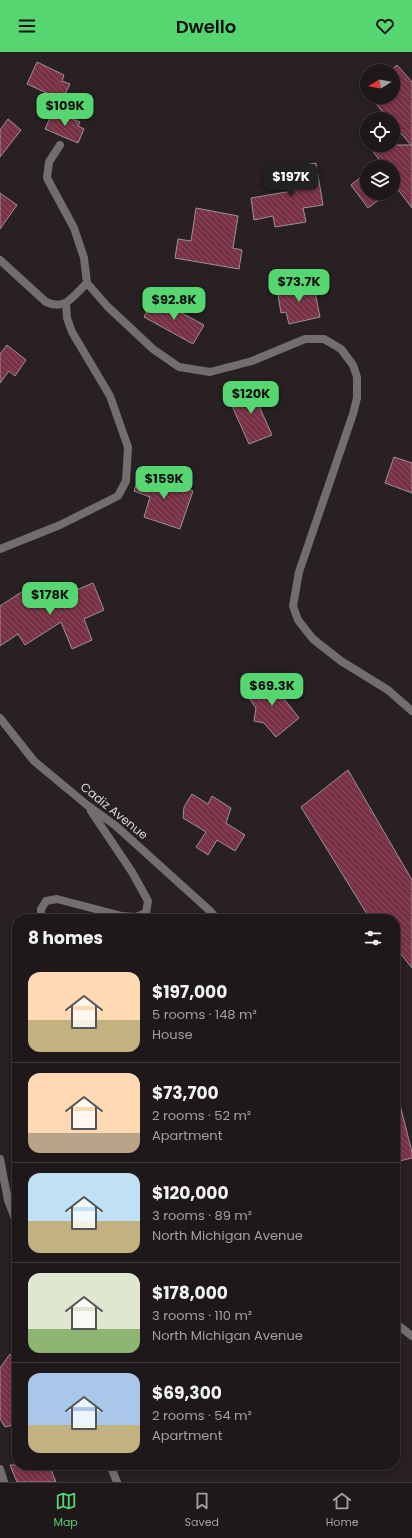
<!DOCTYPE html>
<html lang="en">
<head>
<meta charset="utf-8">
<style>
  body { margin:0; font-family:Poppins,sans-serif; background:#262123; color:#f1f3f6; height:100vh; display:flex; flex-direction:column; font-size:15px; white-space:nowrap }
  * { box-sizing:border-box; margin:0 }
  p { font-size:13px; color:#a1a0a2 }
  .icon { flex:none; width:22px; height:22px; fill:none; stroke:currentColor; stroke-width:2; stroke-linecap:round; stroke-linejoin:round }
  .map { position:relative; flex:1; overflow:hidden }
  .sheet { position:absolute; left:12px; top:862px; width:388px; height:556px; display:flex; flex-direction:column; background:#1e181a; border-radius:16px; box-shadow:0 2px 6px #0003,0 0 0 1px #3c3739 }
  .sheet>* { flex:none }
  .needle { width:26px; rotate:259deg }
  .tools { position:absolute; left:360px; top:12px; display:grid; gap:8px }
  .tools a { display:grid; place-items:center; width:40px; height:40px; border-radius:50%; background:#1e181a; box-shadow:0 2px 6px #0003,0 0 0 1px #3c3739; font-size:20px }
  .price { position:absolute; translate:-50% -34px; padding:0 9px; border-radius:8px; background:#56d671; color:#111; font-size:13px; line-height:26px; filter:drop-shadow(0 1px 2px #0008) }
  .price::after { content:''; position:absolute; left:50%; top:24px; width:12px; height:9px; margin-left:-6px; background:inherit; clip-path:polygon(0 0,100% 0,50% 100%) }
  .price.on { background:#222; color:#fff }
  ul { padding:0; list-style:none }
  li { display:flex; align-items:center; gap:12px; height:100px; padding:0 16px }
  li+li { border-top:1px solid #3c3739 }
  li span { display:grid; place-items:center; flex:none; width:112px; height:80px; border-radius:12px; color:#555 }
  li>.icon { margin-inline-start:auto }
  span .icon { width:48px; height:48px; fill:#fffc; stroke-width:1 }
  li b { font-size:17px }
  h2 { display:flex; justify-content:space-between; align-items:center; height:48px; padding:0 16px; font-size:17px }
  header { display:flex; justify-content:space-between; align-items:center; height:52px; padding:0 16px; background:#56d671; color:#111; font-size:18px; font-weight:600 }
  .menu { display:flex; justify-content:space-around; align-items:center; height:56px; border-top:1px solid #3c3739; background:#1e181a; font-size:11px; color:#a1a0a2 }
  .menu a { display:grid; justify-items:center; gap:2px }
  .menu .on { color:#56d671 }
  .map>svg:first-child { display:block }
  .building { fill:url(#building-back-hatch); stroke:#9c9294 }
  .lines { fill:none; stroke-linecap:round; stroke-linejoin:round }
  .minor { stroke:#726e6f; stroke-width:8 }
  .labels { text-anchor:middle; stroke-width:4; stroke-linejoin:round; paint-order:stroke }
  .street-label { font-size:12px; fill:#dbd6d7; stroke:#282022 }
</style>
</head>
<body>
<header><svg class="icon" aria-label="menu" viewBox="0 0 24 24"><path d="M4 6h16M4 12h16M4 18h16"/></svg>Dwello<svg class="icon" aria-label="heart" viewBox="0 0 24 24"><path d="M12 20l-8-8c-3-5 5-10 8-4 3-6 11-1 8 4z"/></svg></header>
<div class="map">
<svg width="412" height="1430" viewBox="0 0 412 1430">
  <defs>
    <pattern id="building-back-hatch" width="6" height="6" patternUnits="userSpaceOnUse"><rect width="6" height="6" fill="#793146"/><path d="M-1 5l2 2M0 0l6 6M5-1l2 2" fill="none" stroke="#8b4e60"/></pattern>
  </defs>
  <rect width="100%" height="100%" fill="#282022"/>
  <g class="building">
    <polygon points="37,10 64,23 62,29 70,32 62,48 27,32"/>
    <polygon points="397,13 412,30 412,156 396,135 393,137 393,115 374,115 381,110 368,93 411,93 393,72 393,67 389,67 370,45 393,45 393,19 390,19"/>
    <polygon points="53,59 80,70 78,74 84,77 78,91 45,77"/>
    <polygon points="8,67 21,78 0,105 0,78"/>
    <polygon points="316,111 323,153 303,156 306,170 275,175 273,164 254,168 251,146 292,139 288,116"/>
    <polygon points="367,120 367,141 388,141 368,156 351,133"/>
    <polygon points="0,141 17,153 0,177"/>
    <polygon points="196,156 238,164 233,196 242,198 239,217 175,206 178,187 191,189"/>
    <polygon points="313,230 320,265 289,272 286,260 281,261 277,237"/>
    <polygon points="154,246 204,273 193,292 144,265"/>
    <polygon points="7,293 26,308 15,324 9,319 0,331 0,302"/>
    <polygon points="253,330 259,344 255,345 272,383 249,392 232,354 243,349 238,336"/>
    <polygon points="394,405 412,411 412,441 385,431"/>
    <polygon points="140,421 193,439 180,477 144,465 150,445 134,439"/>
    <polygon points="93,531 104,558 84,567 92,588 72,597 61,570 25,593 18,582 0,594 0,554 23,539 33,556"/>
    <polygon points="270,624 275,634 285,639 285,648 299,666 276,685 264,671 254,669 256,656 246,642"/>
    <polygon points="348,718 412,828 412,916 395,895 395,867 370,867 301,755"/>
    <polygon points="192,742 208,752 212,744 231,756 226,771 245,783 235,799 217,788 208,803 196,795 206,780 183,766 184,755"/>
    <polygon points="400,1053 412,1100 412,1106 395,1110 395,1054"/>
    <polygon points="10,1302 17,1311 17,1372 5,1375 0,1367 0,1316"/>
    <polygon points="10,1413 49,1413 56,1430 17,1430"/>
  </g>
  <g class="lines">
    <g class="minor">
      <polyline points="60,93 49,110 47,126 74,176 84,206 87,231"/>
      <path d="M0 208 46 250C66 259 73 244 87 231L107 254 153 297 179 315 210 320 252 309 305 287H324L341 297 353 313 357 325V346L353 362 299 520 293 554 298 568 313 587 341 609 388 638 412 659"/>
      <polyline points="0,497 60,473 118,444 126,429 128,395 110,344 72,280 67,266 66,252"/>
      <polyline points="0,666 34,709 87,753 116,774 209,858 217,867"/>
      <polyline points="41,867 41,857 46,849 57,847 122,864 136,865 146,861 148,849 132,820 91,759"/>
      <polyline points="0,1107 8,1148 17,1172"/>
      <polyline points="395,1271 412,1284"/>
      <polyline points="110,1413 117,1430"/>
      <polyline points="0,1417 4,1430"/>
    </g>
  </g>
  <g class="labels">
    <g class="street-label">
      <text transform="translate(114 759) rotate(39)" y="4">Cadiz Avenue</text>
    </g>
  </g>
</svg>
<div class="tools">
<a><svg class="needle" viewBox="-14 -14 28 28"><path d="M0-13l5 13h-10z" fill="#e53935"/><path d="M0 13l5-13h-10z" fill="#a1a0a2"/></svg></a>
<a><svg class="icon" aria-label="locate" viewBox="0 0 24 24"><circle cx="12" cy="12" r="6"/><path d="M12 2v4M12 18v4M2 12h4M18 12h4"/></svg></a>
<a><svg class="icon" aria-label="layers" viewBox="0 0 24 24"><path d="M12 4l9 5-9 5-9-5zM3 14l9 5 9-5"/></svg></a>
</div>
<b class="price" style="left:65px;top:75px">$109K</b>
<b class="price on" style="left:291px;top:146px">$197K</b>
<b class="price" style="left:299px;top:251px">$73.7K</b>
<b class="price" style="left:174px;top:269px">$92.8K</b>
<b class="price" style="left:251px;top:363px">$120K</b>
<b class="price" style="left:164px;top:448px">$159K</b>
<b class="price" style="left:50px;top:564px">$178K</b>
<b class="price" style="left:272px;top:655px">$69.3K</b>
<section class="sheet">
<h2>8 homes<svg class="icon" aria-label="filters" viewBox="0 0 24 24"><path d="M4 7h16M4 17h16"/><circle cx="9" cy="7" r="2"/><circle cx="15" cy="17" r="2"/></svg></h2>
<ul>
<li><span style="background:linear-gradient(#ffd9b3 60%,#c2b280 0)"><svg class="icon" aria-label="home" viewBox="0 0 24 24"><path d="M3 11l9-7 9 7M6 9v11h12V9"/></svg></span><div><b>$197,000</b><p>5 rooms · 148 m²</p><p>House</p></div></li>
<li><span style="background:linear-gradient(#ffd9b3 75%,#b9a48a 0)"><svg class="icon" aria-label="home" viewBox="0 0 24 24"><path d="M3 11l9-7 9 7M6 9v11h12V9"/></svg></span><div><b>$73,700</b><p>2 rooms · 52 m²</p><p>Apartment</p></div></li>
<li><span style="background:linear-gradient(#bfe0f5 60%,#c2b280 0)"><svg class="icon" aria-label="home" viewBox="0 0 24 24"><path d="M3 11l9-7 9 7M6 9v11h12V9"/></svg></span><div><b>$120,000</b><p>3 rooms · 89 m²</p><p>North Michigan Avenue</p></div></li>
<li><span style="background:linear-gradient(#dfe7d0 70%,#8fb573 0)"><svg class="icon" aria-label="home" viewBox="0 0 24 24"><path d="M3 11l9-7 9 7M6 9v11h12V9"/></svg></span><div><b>$178,000</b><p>3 rooms · 110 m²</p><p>North Michigan Avenue</p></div></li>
<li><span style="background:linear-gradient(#a9c7e8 65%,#c2b280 0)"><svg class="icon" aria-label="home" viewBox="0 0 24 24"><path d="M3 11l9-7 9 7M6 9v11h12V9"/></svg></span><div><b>$69,300</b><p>2 rooms · 54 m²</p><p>Apartment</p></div></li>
</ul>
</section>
</div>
<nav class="menu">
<a class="on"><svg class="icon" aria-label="map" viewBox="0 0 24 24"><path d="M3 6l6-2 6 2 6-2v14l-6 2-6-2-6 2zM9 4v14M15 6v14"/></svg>Map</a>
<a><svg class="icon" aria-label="saved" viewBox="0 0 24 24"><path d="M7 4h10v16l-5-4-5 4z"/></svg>Saved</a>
<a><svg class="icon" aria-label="home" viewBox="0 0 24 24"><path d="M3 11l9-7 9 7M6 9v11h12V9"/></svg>Home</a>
</nav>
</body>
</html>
